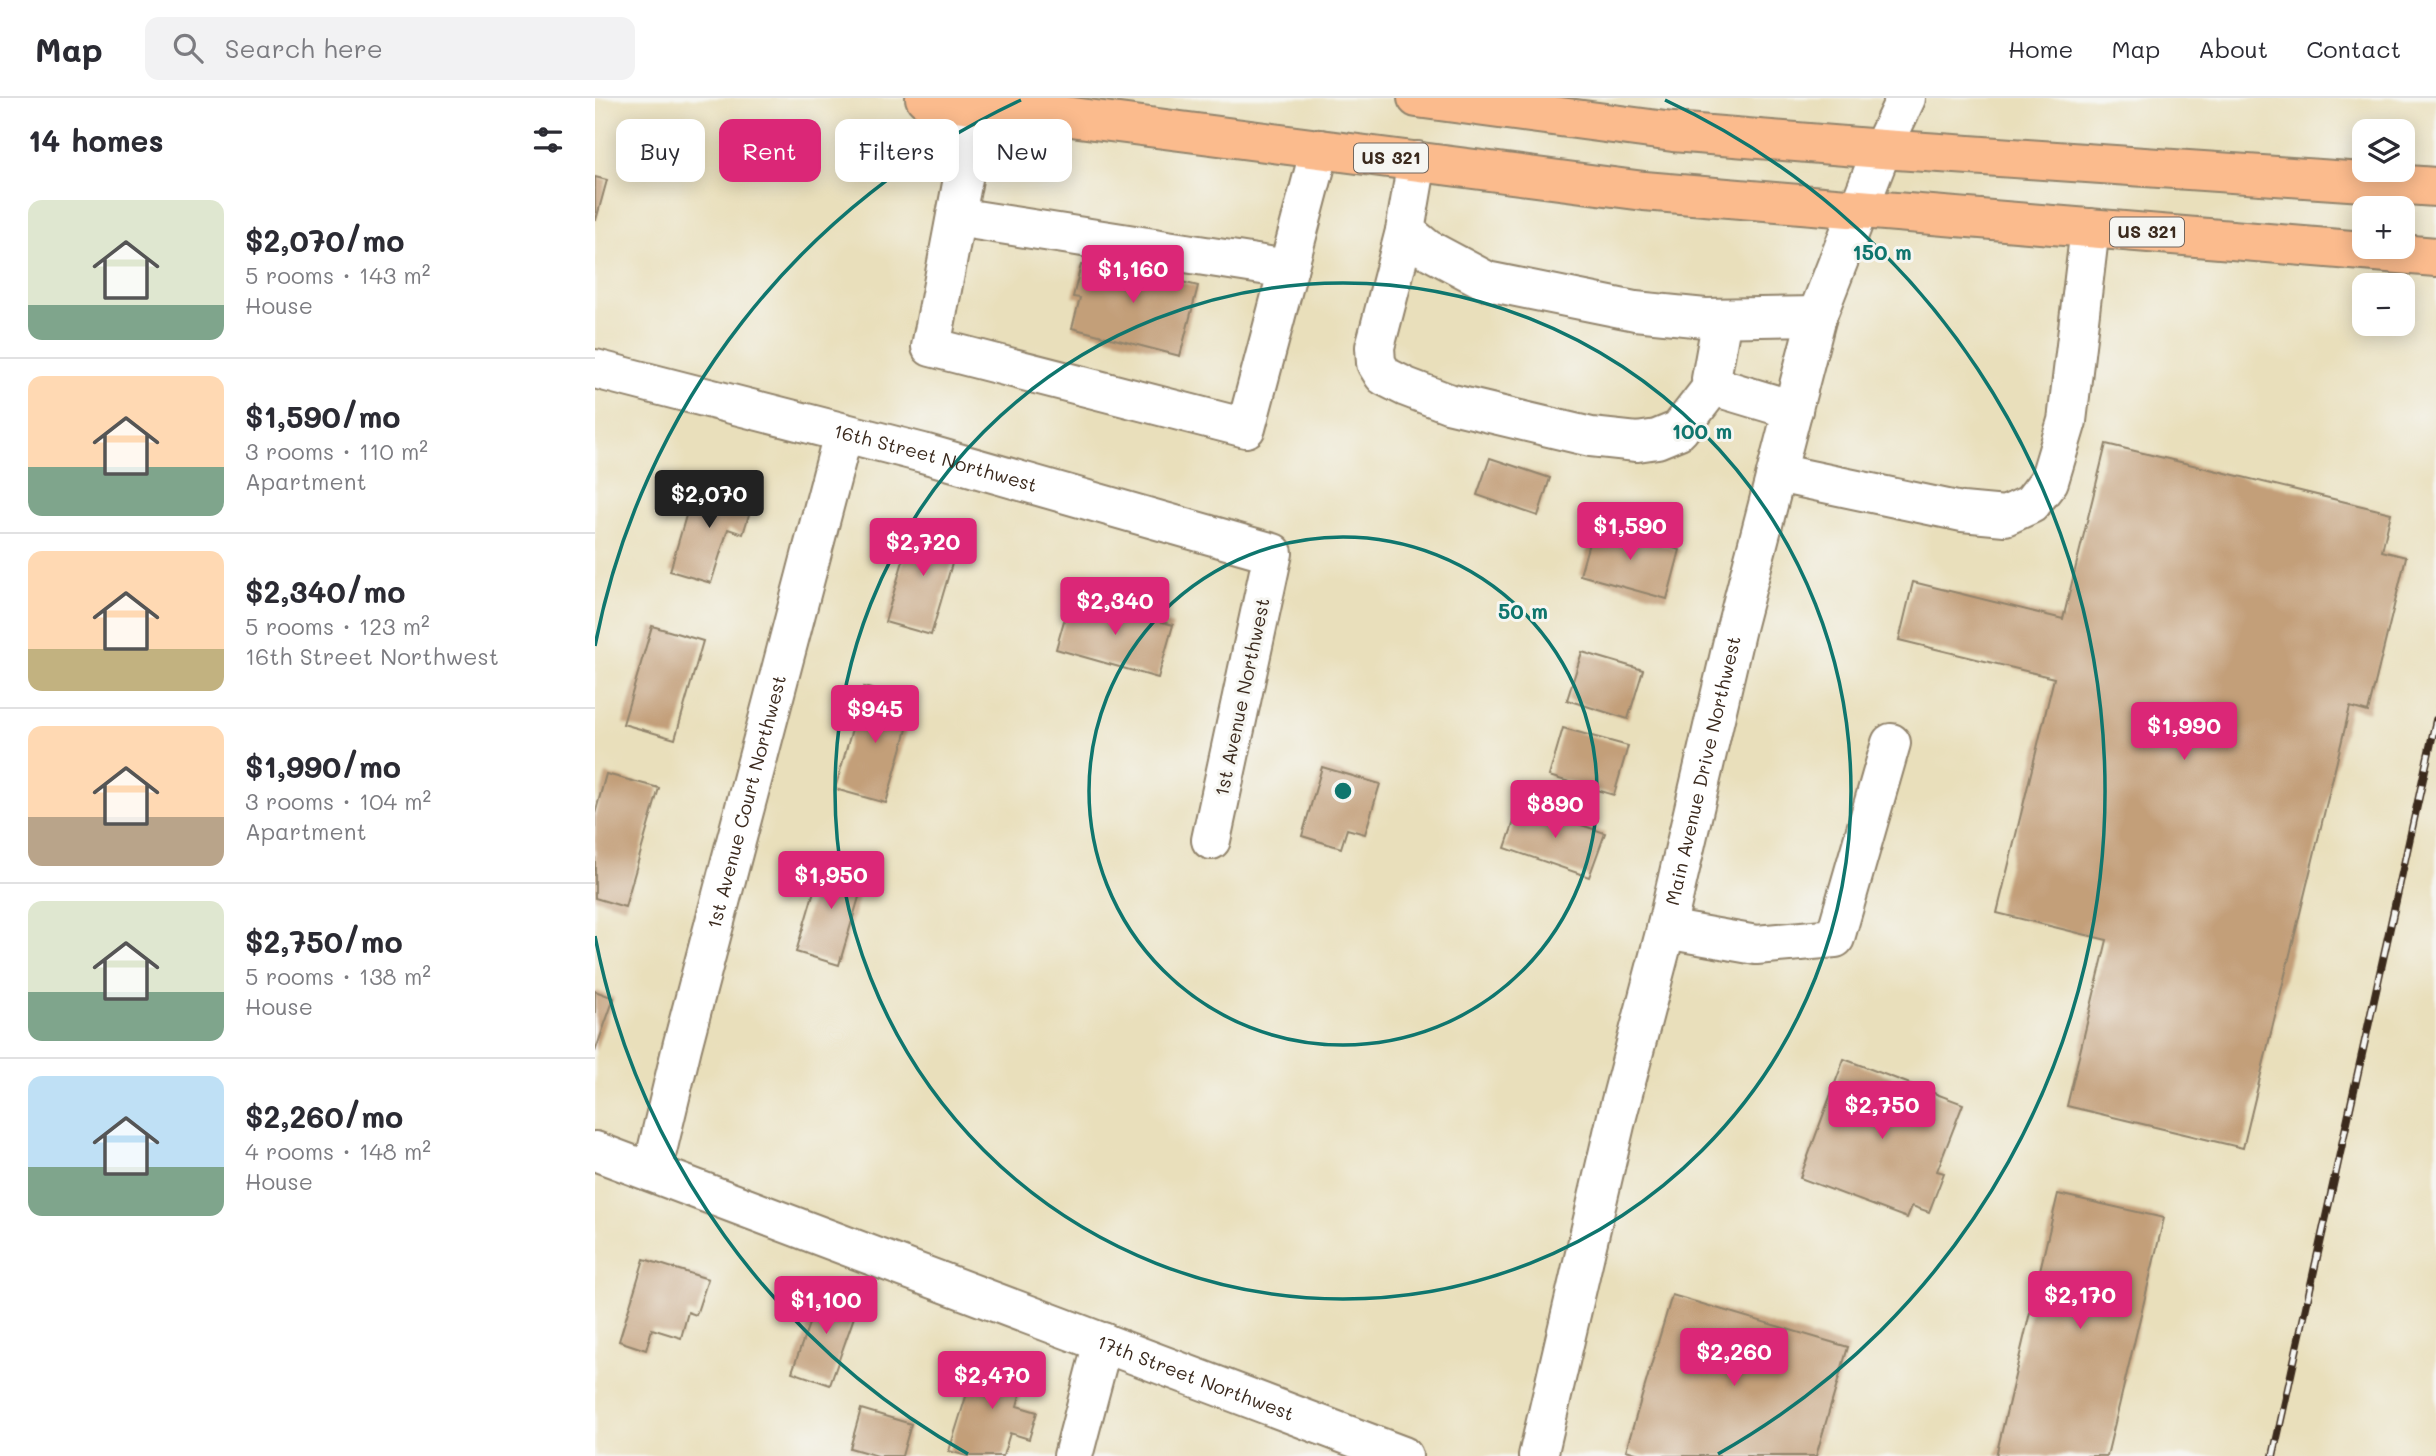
<!DOCTYPE html>
<html lang="en">
<head>
<meta charset="utf-8">
<style>
  body { margin:0; font-family:Mali,sans-serif; background:#f2f2f3; color:#2b2b33; height:100vh; display:flex; flex-direction:column; font-size:26px; white-space:nowrap }
  * { box-sizing:border-box; margin:0 }
  p { font-size:23px; color:#7c7c81 }
  .icon { flex:none; width:38px; height:38px; fill:none; stroke:currentColor; stroke-width:2; stroke-linecap:round; stroke-linejoin:round }
  .map { position:relative; flex:1; overflow:hidden }
  .panel { display:flex; flex-direction:column; background:#fff; width:595px }
  .panel>* { flex:none }
  .banner { position:absolute; left:21px; top:21px; width:665px; height:63px; display:flex; gap:14px }
  .tools { position:absolute; left:1757px; top:21px; display:grid; gap:14px }
  .tools a { display:grid; place-items:center; width:63px; height:63px; border-radius:14px; background:#fff; box-shadow:0 4px 18px #0003; font-size:35px }
  .price { position:absolute; translate:-50% -60px; padding:0 16px; border-radius:7px; background:#db2777; color:#fff; font-size:23px; line-height:46px; filter:drop-shadow(0 2px 4px #0008) }
  .price::after { content:''; position:absolute; left:50%; top:42px; width:21px; height:16px; margin-left:-10px; background:inherit; clip-path:polygon(0 0,100% 0,50% 100%) }
  .price.on { background:#222; color:#fff }
  ul { padding:0; list-style:none }
  li { display:flex; align-items:center; gap:21px; height:175px; padding:0 28px }
  li+li { border-top:2px solid #e1e1e2 }
  li span { display:grid; place-items:center; flex:none; width:196px; height:140px; border-radius:14px; color:#555 }
  li>.icon { margin-inline-start:auto }
  span .icon { width:84px; height:84px; fill:#fffc; stroke-width:1 }
  li b { font-size:30px }
  h2 { display:flex; justify-content:space-between; align-items:center; height:84px; padding:0 28px; font-size:30px }
  .chip { padding:0 24px; border-radius:14px; background:#fff; box-shadow:0 4px 18px #0003; font-size:24px; line-height:63px }
  .chip.on { background:#db2777; color:#fff }
  header { display:flex; align-items:center; gap:42px; box-sizing:border-box; height:98px; padding:0 35px; background:#fff; border-bottom:2px solid #e1e1e2 }
  header strong { font-size:33px }
  nav { display:flex; gap:38px; margin-inline-start:auto; font-size:24px }
  .search { width:490px; height:63px; background:#f2f2f3; display:flex; align-items:center; gap:18px; box-sizing:border-box; padding:0 24px; border-radius:14px; color:#7c7c81; font-size:26px }
  main { display:flex; flex:1; min-height:0 }
  .map>svg:first-child { display:block }
  .building { fill:#c39f79 }
  .lines { fill:none; stroke-linecap:round; stroke-linejoin:round }
  .minor-casing { stroke:#92846c; stroke-width:42 }
  .highway-casing { stroke:#92846c; stroke-width:42 }
  .minor { stroke:#fff; stroke-width:38 }
  .highway { stroke:#fbbb8d; stroke-width:38 }
  .rail-casing { stroke:#3b2a1e; stroke-width:8 }
  .rail { stroke:#f6f6f2; stroke-width:5; stroke-dasharray:16; stroke-linecap:butt }
  .ring { fill:none; stroke:#0f766e; stroke-width:3.5 }
  .labels { text-anchor:middle; stroke-width:6; stroke-linejoin:round; paint-order:stroke }
  .shield { fill:#f6f6f2; stroke:#73675e; stroke-width:2 }
  .shield-label { font-size:18px; font-weight:bold; fill:#3b2a1e }
  .street-label { font-size:19px; fill:#3b2a1e; stroke:#f6f6f2 }
  .centre { fill:#0f766e; stroke:#f6f6f2; stroke-width:3.5 }
  .ring-label { font-size:21px; text-anchor:middle; font-weight:bold; fill:#0f766e; stroke:#f6f6f2; stroke-width:6; stroke-linejoin:round; paint-order:stroke }
</style>
</head>
<body>
<header>
<strong>Map</strong>
<div class="search"><svg class="icon" aria-label="search" viewBox="0 0 24 24"><circle cx="10" cy="10" r="6"/><path d="M15 15l6 6"/></svg>Search here</div>
<nav><a>Home</a><a>Map</a><a>About</a><a>Contact</a></nav>
</header>
<main>
<section class="panel">
<h2>14 homes<svg class="icon" aria-label="filters" viewBox="0 0 24 24"><path d="M4 7h16M4 17h16"/><circle cx="9" cy="7" r="2"/><circle cx="15" cy="17" r="2"/></svg></h2>
<ul>
<li><span style="background:linear-gradient(#dfe7d0 75%,#7fa58c 0)"><svg class="icon" aria-label="home" viewBox="0 0 24 24"><path d="M3 11l9-7 9 7M6 9v11h12V9"/></svg></span><div><b>$2,070/mo</b><p>5 rooms · 143 m²</p><p>House</p></div></li>
<li><span style="background:linear-gradient(#ffd9b3 65%,#7fa58c 0)"><svg class="icon" aria-label="home" viewBox="0 0 24 24"><path d="M3 11l9-7 9 7M6 9v11h12V9"/></svg></span><div><b>$1,590/mo</b><p>3 rooms · 110 m²</p><p>Apartment</p></div></li>
<li><span style="background:linear-gradient(#ffd9b3 70%,#c2b280 0)"><svg class="icon" aria-label="home" viewBox="0 0 24 24"><path d="M3 11l9-7 9 7M6 9v11h12V9"/></svg></span><div><b>$2,340/mo</b><p>5 rooms · 123 m²</p><p>16th Street Northwest</p></div></li>
<li><span style="background:linear-gradient(#ffd9b3 65%,#b9a48a 0)"><svg class="icon" aria-label="home" viewBox="0 0 24 24"><path d="M3 11l9-7 9 7M6 9v11h12V9"/></svg></span><div><b>$1,990/mo</b><p>3 rooms · 104 m²</p><p>Apartment</p></div></li>
<li><span style="background:linear-gradient(#dfe7d0 65%,#7fa58c 0)"><svg class="icon" aria-label="home" viewBox="0 0 24 24"><path d="M3 11l9-7 9 7M6 9v11h12V9"/></svg></span><div><b>$2,750/mo</b><p>5 rooms · 138 m²</p><p>House</p></div></li>
<li><span style="background:linear-gradient(#bfe0f5 65%,#7fa58c 0)"><svg class="icon" aria-label="home" viewBox="0 0 24 24"><path d="M3 11l9-7 9 7M6 9v11h12V9"/></svg></span><div><b>$2,260/mo</b><p>4 rooms · 148 m²</p><p>House</p></div></li>
</ul>
</section>
<div class="map">
<svg width="1841" height="1358" viewBox="0 0 1841 1358">
  <rect width="100%" height="100%" fill="#f6f6f2"/>
  <filter id="ink" filterUnits="userSpaceOnUse"><feTurbulence type="fractalNoise" baseFrequency=".0143" numOctaves="2"/><feDisplacementMap in="SourceGraphic" scale="14" xChannelSelector="R" yChannelSelector="G"/><feConvolveMatrix kernelMatrix="1 2 1 2 8 2 1 2 1" color-interpolation-filters="sRGB"/></filter>
  <filter id="wash" filterUnits="userSpaceOnUse"><feTurbulence type="fractalNoise" baseFrequency=".00686" numOctaves="4" result="noise"/><feDisplacementMap in="SourceGraphic" scale="28" xChannelSelector="R" yChannelSelector="G"/><feGaussianBlur stdDeviation="1.57" result="paint"/><feColorMatrix in="noise" values="0 0 0 0 0 0 0 0 0 0 0 0 0 0 0 0 0 1.4 0 .05"/><feComposite in="paint" operator="in"/></filter>
  <g filter="url(#wash)">
    <rect width="100%" height="100%" fill="#e9dfbb"/>
    <g id="blocks">
      <g class="building">
        <polygon points="0,79 12,82 1,122 0,122"/>
        <polygon points="531,157 550,163 547,174 603,188 585,258 477,230 485,200 478,199 486,167 491,168 494,159 528,168"/>
        <polygon points="1511,346 1796,415 1787,453 1811,459 1773,614 1755,609 1648,1050 1472,1008 1512,842 1402,815 1459,580 1304,542 1318,484 1468,521"/>
        <polygon points="895,360 955,380 943,418 882,397"/>
        <polygon points="101,383 159,400 148,436 133,431 116,485 75,473"/>
        <polygon points="320,422 366,435 336,537 290,524"/>
        <polygon points="999,427 1085,452 1072,501 985,477"/>
        <polygon points="476,498 578,527 563,580 461,551"/>
        <polygon points="57,528 108,543 80,641 28,626"/>
        <polygon points="987,554 1048,572 1033,621 972,602"/>
        <polygon points="269,589 320,603 291,705 240,691"/>
        <polygon points="968,630 1033,648 1019,697 954,678"/>
        <polygon points="727,669 785,686 770,736 752,731 746,750 707,738"/>
        <polygon points="11,676 64,690 30,809 0,800 0,716"/>
        <polygon points="925,706 1010,735 994,779 910,750"/>
        <polygon points="229,759 272,772 244,867 201,854"/>
        <polygon points="0,893 19,900 0,954"/>
        <polygon points="1249,961 1368,1006 1342,1073 1349,1075 1334,1114 1317,1108 1312,1120 1205,1080"/>
        <polygon points="1463,1096 1569,1120 1512,1358 1401,1358"/>
        <polygon points="49,1161 113,1181 101,1217 93,1214 86,1240 57,1231 51,1252 24,1243"/>
        <polygon points="227,1189 265,1202 235,1287 197,1274"/>
        <polygon points="1077,1197 1253,1249 1221,1358 1051,1358 1031,1352"/>
        <polygon points="384,1257 432,1272 422,1308 442,1314 434,1341 415,1335 408,1358 372,1358 354,1353"/>
        <polygon points="266,1311 316,1326 307,1358 283,1358 255,1350"/>
      </g>
    </g>
  </g>
  <g filter="url(#ink)">
    <use href="#blocks" fill-opacity="0" stroke="#92846c" stroke-width="2"/>
    <g class="lines">
      <defs>
        <g id="minor">
          <polyline points="382,7 336,249 651,330 725,51"/>
          <polyline points="822,63 810,133 832,151 892,183 1040,213 1110,220 1222,218"/>
          <polyline points="361,119 693,171"/>
          <polyline points="810,133 780,249 781,265 789,278 811,289 853,305 996,339 1042,344 1062,341 1084,332 1118,288"/>
          <polyline points="1127,220 1116,281 1118,288 1198,312"/>
          <path id="s1" d="M0 271 328 355 678 455 616 742"/>
          <polyline points="1182,375 1367,414 1410,418 1436,406 1454,383 1472,323 1495,130"/>
          <polyline points="1071,831 1161,847 1240,840 1296,645"/>
          <path id="s2" d="M0 1053 808 1358"/>
          <path id="s3" d="M57 1074 87 949 248 336"/>
          <polyline points="478,1358 508,1244"/>
          <path id="s4" d="M943 1358 1022 1018 1071 831 1141 530 1222 218 1287 51 1311 0"/>
        </g>
        <g id="highway">
          <polyline points="330,0 1049,93 1841,159"/>
          <polyline points="822,0 1078,34 1287,51 1841,89"/>
        </g>
      </defs>
      <use href="#minor" class="minor-casing"/>
      <use href="#highway" class="highway-casing"/>
      <use href="#minor" class="minor"/>
      <use href="#highway" class="highway"/>
      <defs>
        <polyline id="rail" points="1678,1358 1841,622"/>
      </defs>
      <use href="#rail" class="rail-casing"/>
      <use href="#rail" class="rail"/>
    </g>
  </g>
  <g class="ring">
    <circle cx="748" cy="693" r="254"/>
    <circle cx="748" cy="693" r="508"/>
    <path d="M373 1356A762 762 0 0 1 0 838M0 548A762 762 0 0 1 426 2M1070 2A762 762 0 0 1 1123 1356"/>
  </g>
  <g class="labels">
    <g class="shield">
      <rect x="759" y="45.5" width="74" height="29" rx="5"/>
      <rect x="1515" y="119.5" width="74" height="29" rx="5"/>
    </g>
    <g class="shield-label">
      <text x="796" y="66">US 321</text>
      <text x="1552" y="140">US 321</text>
    </g>
    <g class="street-label">
      <text dy="7" stroke="none"><textPath href="#s1" startOffset="352">16th Street Northwest</textPath></text>
      <text transform="translate(647 599) rotate(-78)" y="7">1st Avenue Northwest</text>
      <text dy="7" stroke="none"><textPath href="#s4" startOffset="705">Main Avenue Drive Northwest</textPath></text>
      <text dy="7" stroke="none"><textPath href="#s3" startOffset="382">1st Avenue Court Northwest</textPath></text>
      <text dy="7" stroke="none"><textPath href="#s2" startOffset="642">17th Street Northwest</textPath></text>
    </g>
  </g>
  <circle cx="748" cy="693" r="10" class="centre"/>
  <g class="ring-label">
    <text x="1287" y="162">150 m</text>
    <text x="1107" y="341">100 m</text>
    <text x="928" y="521">50 m</text>
  </g>
</svg>
<div class="tools">
<a><svg class="icon" aria-label="layers" viewBox="0 0 24 24"><path d="M12 4l9 5-9 5-9-5zM3 14l9 5 9-5"/></svg></a>
<a>+</a>
<a>−</a>
</div>
<b class="price" style="left:538px;top:207px">$1,160</b>
<b class="price on" style="left:114px;top:432px">$2,070</b>
<b class="price" style="left:1035px;top:464px">$1,590</b>
<b class="price" style="left:328px;top:480px">$2,720</b>
<b class="price" style="left:520px;top:539px">$2,340</b>
<b class="price" style="left:280px;top:647px">$945</b>
<b class="price" style="left:1589px;top:664px">$1,990</b>
<b class="price" style="left:960px;top:742px">$890</b>
<b class="price" style="left:236px;top:813px">$1,950</b>
<b class="price" style="left:1287px;top:1043px">$2,750</b>
<b class="price" style="left:1485px;top:1233px">$2,170</b>
<b class="price" style="left:231px;top:1238px">$1,100</b>
<b class="price" style="left:1139px;top:1290px">$2,260</b>
<b class="price" style="left:397px;top:1313px">$2,470</b>
<div class="banner">
<a class="chip">Buy</a>
<a class="chip on">Rent</a>
<a class="chip">Filters</a>
<a class="chip">New</a>
</div>
</div>
</main>
</body>
</html>
